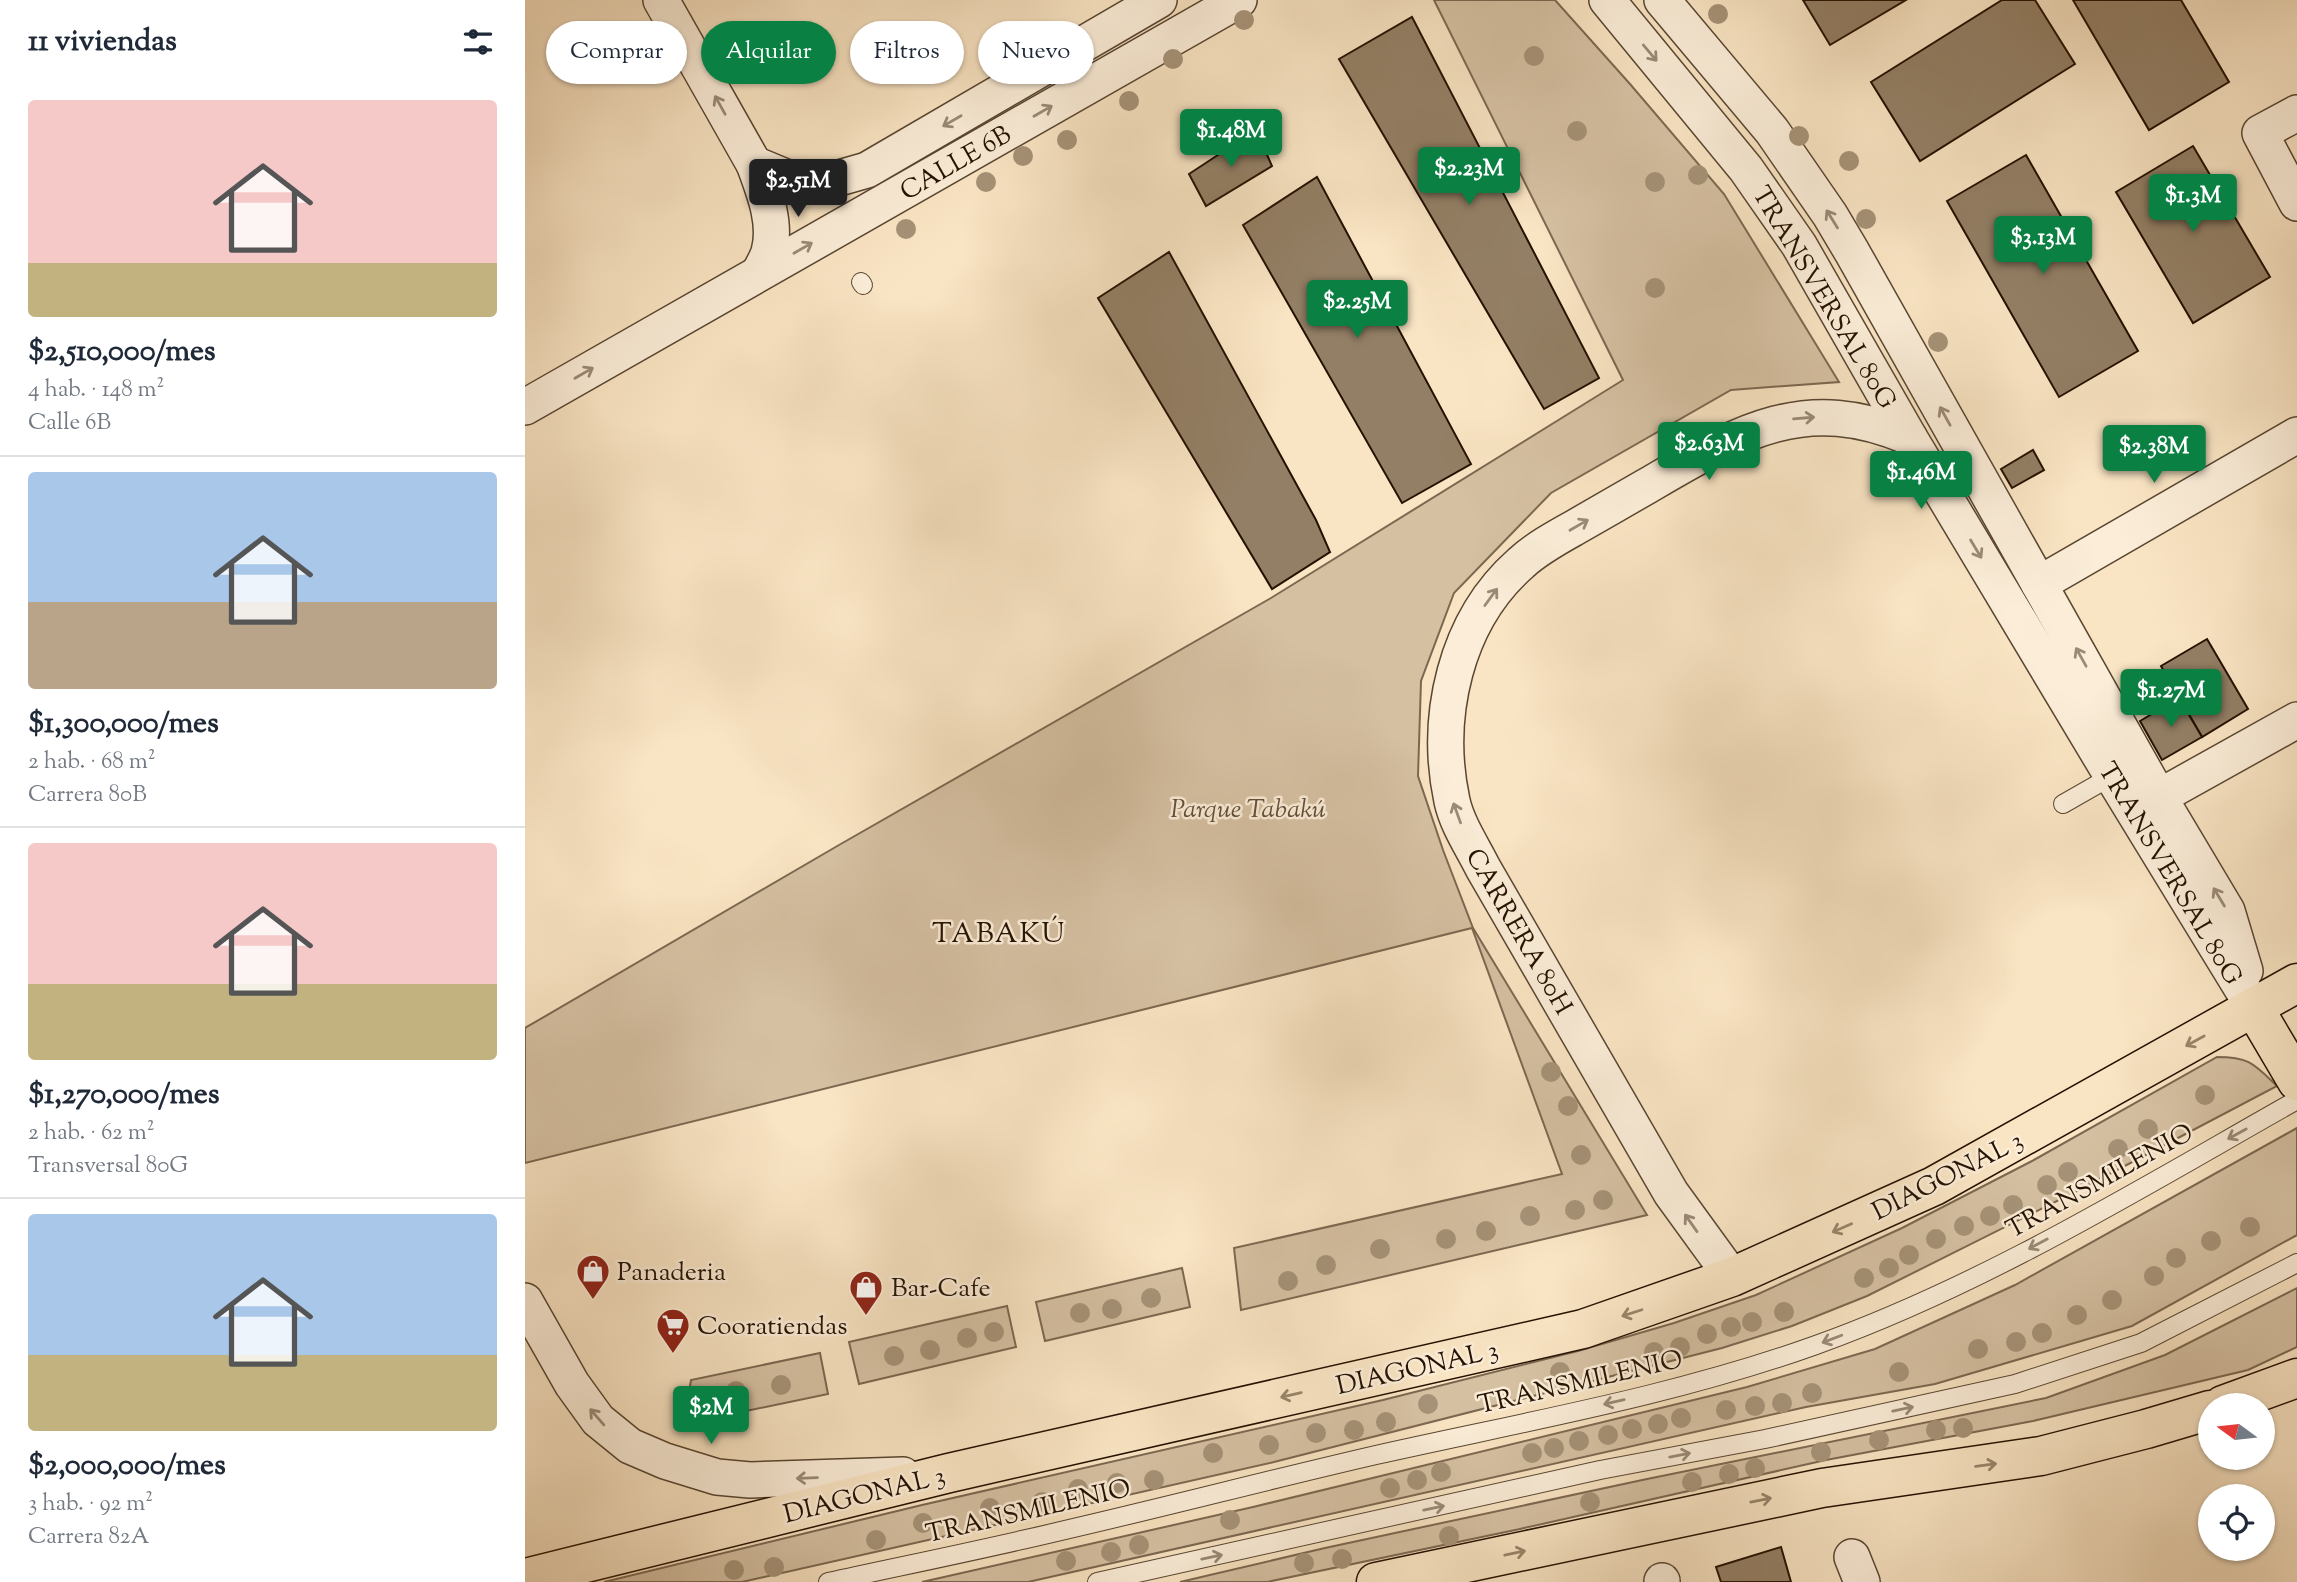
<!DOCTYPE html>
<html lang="es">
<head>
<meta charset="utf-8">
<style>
  body { margin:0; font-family:"Sorts Mill Goudy",serif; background:#f6f6f7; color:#1f2937; height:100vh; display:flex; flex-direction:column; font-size:26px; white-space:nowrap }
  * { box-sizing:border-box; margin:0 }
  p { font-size:23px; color:#747a83 }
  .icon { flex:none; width:38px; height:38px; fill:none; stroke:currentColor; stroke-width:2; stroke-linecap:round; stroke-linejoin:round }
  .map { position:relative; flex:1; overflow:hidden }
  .drawer { display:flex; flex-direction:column; background:#fff; width:525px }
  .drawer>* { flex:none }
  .hud { position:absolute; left:21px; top:21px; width:665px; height:63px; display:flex; gap:14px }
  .needle { width:46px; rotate:285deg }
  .controls { position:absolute; left:1673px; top:1393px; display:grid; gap:14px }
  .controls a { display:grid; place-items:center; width:77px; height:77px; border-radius:50%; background:#fff; box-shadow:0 2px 5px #0004; font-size:35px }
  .price { position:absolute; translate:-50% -60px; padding:0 16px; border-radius:7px; background:#0b8043; color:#fff; font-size:23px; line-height:46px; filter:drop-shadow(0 2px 4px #0008) }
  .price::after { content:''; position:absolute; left:50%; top:42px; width:21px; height:16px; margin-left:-10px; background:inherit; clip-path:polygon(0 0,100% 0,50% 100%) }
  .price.current { background:#222; color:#fff }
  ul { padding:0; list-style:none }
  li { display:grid; align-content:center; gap:14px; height:371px; padding:0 28px }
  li+li { border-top:2px solid #e0e1e3 }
  li span { display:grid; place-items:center; height:217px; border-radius:7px; color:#555 }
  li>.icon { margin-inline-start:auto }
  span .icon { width:126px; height:126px; fill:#fffc; stroke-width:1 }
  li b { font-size:30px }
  h2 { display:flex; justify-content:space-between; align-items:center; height:84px; padding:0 28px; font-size:30px }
  .chip { padding:0 24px; border-radius:32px; background:#fff; box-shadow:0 2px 5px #0004; font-size:24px; line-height:63px }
  .chip.current { background:#0b8043; color:#fff }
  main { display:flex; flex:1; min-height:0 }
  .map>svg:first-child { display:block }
  .green { fill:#d5c0a2; stroke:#7c6851; stroke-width:2 }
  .building { fill:#937f65; stroke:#241100; stroke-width:2 }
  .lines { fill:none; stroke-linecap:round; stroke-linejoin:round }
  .lane-casing { stroke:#594631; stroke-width:20 }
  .street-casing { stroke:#594631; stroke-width:38 }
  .primary-casing { stroke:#241100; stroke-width:41 }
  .highway-casing { stroke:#241100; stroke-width:41 }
  .lane { stroke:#fbedd8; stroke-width:18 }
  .street { stroke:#fbedd8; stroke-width:35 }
  .primary { stroke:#f9e4c3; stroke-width:38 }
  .highway { stroke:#f9e4c3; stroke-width:38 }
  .tree { fill:#a69277 }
  .oneway { stroke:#9a8a77 }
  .oneway2 { stroke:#99856b }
  .labels { text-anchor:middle; stroke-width:5; stroke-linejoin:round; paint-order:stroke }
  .street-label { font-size:26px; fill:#241100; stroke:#fbedd8 }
  .park-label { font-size:26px; font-style:italic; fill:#624e39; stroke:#fbedd8 }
  .poi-label { font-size:26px; fill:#241100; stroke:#fbedd8; text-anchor:start }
  .neighbourhood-label { font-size:28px; letter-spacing:2px; fill:#241100; stroke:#fbedd8 }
</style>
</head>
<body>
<main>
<section class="drawer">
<h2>11 viviendas<svg class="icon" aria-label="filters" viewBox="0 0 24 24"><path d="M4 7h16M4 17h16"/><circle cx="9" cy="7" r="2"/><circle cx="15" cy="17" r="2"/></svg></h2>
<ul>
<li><span style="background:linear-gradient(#f6c9c9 75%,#c2b280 0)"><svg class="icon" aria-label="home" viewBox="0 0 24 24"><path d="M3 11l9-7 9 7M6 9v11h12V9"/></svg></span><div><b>$2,510,000/mes</b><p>4 hab. · 148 m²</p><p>Calle 6B</p></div></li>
<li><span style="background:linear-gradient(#a9c7e8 60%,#b9a48a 0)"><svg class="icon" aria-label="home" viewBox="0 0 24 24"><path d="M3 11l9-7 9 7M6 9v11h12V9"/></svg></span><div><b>$1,300,000/mes</b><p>2 hab. · 68 m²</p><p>Carrera 80B</p></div></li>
<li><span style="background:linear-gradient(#f6c9c9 65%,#c2b280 0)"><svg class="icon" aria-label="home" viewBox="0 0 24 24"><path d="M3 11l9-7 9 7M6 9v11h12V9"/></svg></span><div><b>$1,270,000/mes</b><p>2 hab. · 62 m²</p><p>Transversal 80G</p></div></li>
<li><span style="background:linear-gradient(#a9c7e8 65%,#c2b280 0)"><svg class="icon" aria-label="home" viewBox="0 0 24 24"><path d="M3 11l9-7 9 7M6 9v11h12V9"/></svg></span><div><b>$2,000,000/mes</b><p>3 hab. · 92 m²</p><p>Carrera 82A</p></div></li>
</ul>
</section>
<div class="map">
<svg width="1772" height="1582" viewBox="0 0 1772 1582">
  <rect width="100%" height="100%" fill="#f9e4c3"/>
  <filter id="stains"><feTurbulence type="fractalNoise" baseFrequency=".00286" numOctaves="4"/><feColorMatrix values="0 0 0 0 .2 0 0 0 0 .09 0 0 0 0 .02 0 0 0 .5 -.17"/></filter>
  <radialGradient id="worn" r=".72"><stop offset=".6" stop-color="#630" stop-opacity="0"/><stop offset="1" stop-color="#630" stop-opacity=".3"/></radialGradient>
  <g class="green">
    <polygon points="909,0 1030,0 1105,84 1199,194 1314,382 1206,390 1026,493 929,593 896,681 893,776 918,850 948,928 1122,1215 716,1310 709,1248 1037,1174 947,928 0,1163 0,1028 314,845 746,598 1098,380"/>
    <path d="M1692 1057C1725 1057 1729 1064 1752 1086L1554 1190 1342 1296 1267 1326 1197 1348 749 1462 217 1582H79L397 1505 858 1400 1053 1351 1149 1323 1231 1295 1377 1228 1507 1161Z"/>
    <polygon points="1772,1128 1772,1235 1607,1326 1410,1384 1281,1407 503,1582 397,1582 728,1507 1222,1387 1350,1349 1490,1285"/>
    <polygon points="657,1268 665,1307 520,1341 511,1302"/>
    <polygon points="1772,1288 1772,1347 1723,1370 1508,1421 1301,1460 995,1529 742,1582 655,1582 800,1548 1122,1479 1521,1398 1640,1355"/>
    <polygon points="482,1306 491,1347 334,1384 324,1342"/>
    <polygon points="295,1353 303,1394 216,1412 162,1405 166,1380"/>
  </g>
  <g class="building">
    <polygon points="1278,0 1381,0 1305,45"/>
    <polygon points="1477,0 1510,0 1550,64 1395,161 1346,82"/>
    <polygon points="1548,0 1656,0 1704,82 1624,130"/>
    <polygon points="887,17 1074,378 1019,409 814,59"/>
    <polygon points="731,130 747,166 681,206 664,174"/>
    <polygon points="1668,146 1745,277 1668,323 1591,192"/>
    <polygon points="1501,155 1613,351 1534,397 1422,201"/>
    <polygon points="792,177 946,464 877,503 718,225"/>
    <polygon points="644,252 791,520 805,552 747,589 573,298"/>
    <polygon points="1508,450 1519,470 1487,488 1476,469"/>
    <polygon points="1682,639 1723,709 1677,737 1636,666"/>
    <polygon points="1654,698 1677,737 1637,760 1615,721"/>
    <polygon points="1256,1547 1266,1582 1196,1582 1191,1567"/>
  </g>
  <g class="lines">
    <defs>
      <g id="lane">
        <polyline points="336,282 338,285"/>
        <polyline points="1538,804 1587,776"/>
        <path d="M303 1582C381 1565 461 1549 540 1530 644 1506 747 1479 851 1455 998 1422 1149 1396 1291 1345 1461 1284 1616 1188 1772 1100"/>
        <polyline points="572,1582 1075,1470 1240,1439 1490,1384 1616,1343 1772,1263"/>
      </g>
      <g id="street">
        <path d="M136 0 229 164C239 191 252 223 244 252 242 259 237 267 234 273"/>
        <polyline points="1082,0 1221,169 1274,245 1384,437 1587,776 1729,1008"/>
        <polyline points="1137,0 1247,131 1305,215 1327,252 1634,797 1702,911 1720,971"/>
        <polyline points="1772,113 1735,133 1772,203"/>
        <polyline points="229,164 270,181 293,184 342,170 634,0"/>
        <polyline points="0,407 714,0"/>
        <polyline points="1514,584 1772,435"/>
        <polyline points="1634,797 1772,720"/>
        <path d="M1207 1277 1146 1193 958 868C947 846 932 824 927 801 909 717 930 621 996 563 1011 549 1031 538 1049 528 1073 514 1098 500 1122 486 1213 433 1279 392 1384 437"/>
        <polyline points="0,1301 47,1384 73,1420 105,1446 140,1461 192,1477 225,1480 378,1475"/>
        <polyline points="1327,1557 1337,1582"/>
        <polyline points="1137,1581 1137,1582"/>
      </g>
      <polyline id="primary" points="1729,1008 1772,1081"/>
      <g id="highway">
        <polyline points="1698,1405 1772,1378"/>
        <polyline points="0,1578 424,1473 1058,1329 1207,1277 1409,1186 1772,983"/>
        <polyline points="851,1582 1297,1488 1516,1456 1621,1429 1685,1410"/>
      </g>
    </defs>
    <use href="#lane" class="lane-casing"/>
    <use href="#street" class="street-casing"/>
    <use href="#primary" class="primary-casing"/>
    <use href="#highway" class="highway-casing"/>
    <use href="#lane" class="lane"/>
    <use href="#street" class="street"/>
    <use href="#primary" class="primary"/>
    <use href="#highway" class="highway"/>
  </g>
  <g class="tree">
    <circle cx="1193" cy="14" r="10"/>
    <circle cx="719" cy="20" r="10"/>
    <circle cx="1009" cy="56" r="10"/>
    <circle cx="648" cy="59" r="10"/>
    <circle cx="604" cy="101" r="10"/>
    <circle cx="1052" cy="131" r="10"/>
    <circle cx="1274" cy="136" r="10"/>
    <circle cx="542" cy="140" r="10"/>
    <circle cx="498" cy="156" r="10"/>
    <circle cx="1324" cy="161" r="10"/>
    <circle cx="1173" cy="175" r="10"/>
    <circle cx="461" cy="182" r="10"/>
    <circle cx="1130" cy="182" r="10"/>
    <circle cx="1341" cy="219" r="10"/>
    <circle cx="381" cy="229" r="10"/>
    <circle cx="1130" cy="288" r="10"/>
    <circle cx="1413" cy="342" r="10"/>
    <circle cx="1026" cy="1072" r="10"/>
    <circle cx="1680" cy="1095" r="10"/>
    <circle cx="1043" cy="1106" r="10"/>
    <circle cx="1623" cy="1129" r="10"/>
    <circle cx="1593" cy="1149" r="10"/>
    <circle cx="1056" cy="1155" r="10"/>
    <circle cx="1543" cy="1172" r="10"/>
    <circle cx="1522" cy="1185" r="10"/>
    <circle cx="1078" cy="1200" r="10"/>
    <circle cx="1488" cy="1205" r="10"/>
    <circle cx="1050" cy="1210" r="10"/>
    <circle cx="1005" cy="1216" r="10"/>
    <circle cx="1465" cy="1216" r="10"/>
    <circle cx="1439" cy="1226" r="10"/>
    <circle cx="1725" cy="1227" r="10"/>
    <circle cx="961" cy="1231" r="10"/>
    <circle cx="921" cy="1239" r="10"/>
    <circle cx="1411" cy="1239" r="10"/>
    <circle cx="1686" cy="1241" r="10"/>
    <circle cx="855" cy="1249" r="10"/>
    <circle cx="1384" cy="1255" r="10"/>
    <circle cx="1651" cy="1258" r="10"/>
    <circle cx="801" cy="1265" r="10"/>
    <circle cx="1364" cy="1268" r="10"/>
    <circle cx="1629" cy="1276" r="10"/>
    <circle cx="1339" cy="1278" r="10"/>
    <circle cx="763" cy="1281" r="10"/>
    <circle cx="626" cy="1298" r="10"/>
    <circle cx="1587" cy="1300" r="10"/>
    <circle cx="587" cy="1309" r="10"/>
    <circle cx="1259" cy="1312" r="10"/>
    <circle cx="555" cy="1313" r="10"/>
    <circle cx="1552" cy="1315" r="10"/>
    <circle cx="1227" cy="1322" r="10"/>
    <circle cx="1206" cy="1327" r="10"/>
    <circle cx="469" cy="1332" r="10"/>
    <circle cx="1517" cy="1333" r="10"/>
    <circle cx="1182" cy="1334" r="10"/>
    <circle cx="442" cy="1338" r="10"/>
    <circle cx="1491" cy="1342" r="10"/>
    <circle cx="1155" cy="1347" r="10"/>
    <circle cx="1453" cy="1349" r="10"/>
    <circle cx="405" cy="1350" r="10"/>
    <circle cx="1129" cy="1352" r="10"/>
    <circle cx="369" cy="1356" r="10"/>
    <circle cx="1035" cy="1372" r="10"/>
    <circle cx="1374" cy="1372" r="10"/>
    <circle cx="256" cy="1385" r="10"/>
    <circle cx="211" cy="1391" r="10"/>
    <circle cx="1287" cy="1393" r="10"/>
    <circle cx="1257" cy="1403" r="10"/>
    <circle cx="903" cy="1404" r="10"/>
    <circle cx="1230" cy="1406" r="10"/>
    <circle cx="1201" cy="1410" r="10"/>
    <circle cx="1156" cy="1418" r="10"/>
    <circle cx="861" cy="1422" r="10"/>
    <circle cx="1133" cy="1424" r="10"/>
    <circle cx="1438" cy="1428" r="10"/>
    <circle cx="1107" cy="1429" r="10"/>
    <circle cx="829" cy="1430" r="10"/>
    <circle cx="1411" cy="1430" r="10"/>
    <circle cx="791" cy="1433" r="10"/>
    <circle cx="1083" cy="1435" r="10"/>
    <circle cx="1354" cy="1440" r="10"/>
    <circle cx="1054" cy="1441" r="10"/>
    <circle cx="744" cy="1445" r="10"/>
    <circle cx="1029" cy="1448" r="10"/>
    <circle cx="1296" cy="1452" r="10"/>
    <circle cx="688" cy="1453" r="10"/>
    <circle cx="1007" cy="1453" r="10"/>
    <circle cx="1230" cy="1468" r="10"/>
    <circle cx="916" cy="1472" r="10"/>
    <circle cx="1204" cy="1474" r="10"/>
    <circle cx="629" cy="1480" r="10"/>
    <circle cx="892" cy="1480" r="10"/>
    <circle cx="1167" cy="1482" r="10"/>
    <circle cx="592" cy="1483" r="10"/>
    <circle cx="865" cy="1488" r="10"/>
    <circle cx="553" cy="1489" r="10"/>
    <circle cx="517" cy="1502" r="10"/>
    <circle cx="1065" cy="1502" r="10"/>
    <circle cx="465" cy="1508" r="10"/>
    <circle cx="705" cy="1520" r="10"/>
    <circle cx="398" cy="1523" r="10"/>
    <circle cx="924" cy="1536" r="10"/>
    <circle cx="351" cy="1540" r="10"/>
    <circle cx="614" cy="1545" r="10"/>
    <circle cx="586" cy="1552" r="10"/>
    <circle cx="817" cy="1559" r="10"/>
    <circle cx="541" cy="1561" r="10"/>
    <circle cx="779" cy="1563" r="10"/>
    <circle cx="249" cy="1567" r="10"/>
    <circle cx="209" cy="1570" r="10"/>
  </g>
  <defs><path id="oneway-shaft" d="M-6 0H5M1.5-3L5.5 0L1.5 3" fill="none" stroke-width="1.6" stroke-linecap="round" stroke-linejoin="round" transform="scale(1.75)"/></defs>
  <g class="oneway">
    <use href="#oneway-shaft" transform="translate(1125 53) rotate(50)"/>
    <use href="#oneway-shaft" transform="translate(195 105) rotate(-119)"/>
    <use href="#oneway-shaft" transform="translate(518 111) rotate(-30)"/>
    <use href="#oneway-shaft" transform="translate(427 121) rotate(150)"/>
    <use href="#oneway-shaft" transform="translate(1307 219) rotate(-122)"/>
    <use href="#oneway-shaft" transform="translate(278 248) rotate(-30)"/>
    <use href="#oneway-shaft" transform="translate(59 373) rotate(-30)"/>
    <use href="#oneway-shaft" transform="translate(1420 416) rotate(-119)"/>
    <use href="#oneway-shaft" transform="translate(1279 418) rotate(-5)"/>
    <use href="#oneway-shaft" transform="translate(1054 525) rotate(-30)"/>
    <use href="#oneway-shaft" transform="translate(1451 549) rotate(59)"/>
    <use href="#oneway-shaft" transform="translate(966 597) rotate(-54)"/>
    <use href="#oneway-shaft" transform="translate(1556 657) rotate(-119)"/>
    <use href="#oneway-shaft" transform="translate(932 813) rotate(-110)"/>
    <use href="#oneway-shaft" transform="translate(1694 897) rotate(-121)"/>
    <use href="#oneway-shaft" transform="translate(1712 1134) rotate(151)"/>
    <use href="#oneway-shaft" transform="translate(1166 1223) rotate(-125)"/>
    <use href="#oneway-shaft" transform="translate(1513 1244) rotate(152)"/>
    <use href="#oneway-shaft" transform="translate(1307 1339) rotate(159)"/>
    <use href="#oneway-shaft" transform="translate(1089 1402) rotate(167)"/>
    <use href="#oneway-shaft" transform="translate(1378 1409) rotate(-12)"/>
    <use href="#oneway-shaft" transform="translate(72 1417) rotate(-131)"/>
    <use href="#oneway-shaft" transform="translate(1155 1455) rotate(-11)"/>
    <use href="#oneway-shaft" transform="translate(282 1478) rotate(178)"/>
    <use href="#oneway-shaft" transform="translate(909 1508) rotate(-12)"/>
    <use href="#oneway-shaft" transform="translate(687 1557) rotate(-12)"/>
  </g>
  <g class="oneway2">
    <use href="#oneway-shaft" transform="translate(1670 1041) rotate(151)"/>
    <use href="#oneway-shaft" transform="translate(1317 1228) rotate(156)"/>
    <use href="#oneway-shaft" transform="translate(1107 1313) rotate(162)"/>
    <use href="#oneway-shaft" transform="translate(766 1395) rotate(167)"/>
    <use href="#oneway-shaft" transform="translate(1461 1465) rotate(-8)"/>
    <use href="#oneway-shaft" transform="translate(1236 1500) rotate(-11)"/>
    <use href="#oneway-shaft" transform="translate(990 1553) rotate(-12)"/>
  </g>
  <defs>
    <symbol id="shop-pin" viewBox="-11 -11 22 30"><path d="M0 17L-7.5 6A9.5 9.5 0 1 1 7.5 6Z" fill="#8f2418" stroke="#fbedd8"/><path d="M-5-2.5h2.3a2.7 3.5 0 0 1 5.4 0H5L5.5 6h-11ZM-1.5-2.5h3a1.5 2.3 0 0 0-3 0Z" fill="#fff"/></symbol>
    <symbol id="supermarket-pin" viewBox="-11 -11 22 30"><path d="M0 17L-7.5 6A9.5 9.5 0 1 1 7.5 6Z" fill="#8f2418" stroke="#fbedd8"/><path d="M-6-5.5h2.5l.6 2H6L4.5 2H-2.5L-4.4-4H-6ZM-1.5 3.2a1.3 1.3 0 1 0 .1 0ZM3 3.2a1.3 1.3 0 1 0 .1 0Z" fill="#fff"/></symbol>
  </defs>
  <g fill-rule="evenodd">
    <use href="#shop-pin" x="49" y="1252" width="38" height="52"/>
    <use href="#shop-pin" x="322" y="1268" width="38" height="52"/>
    <use href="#supermarket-pin" x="129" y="1306" width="38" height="52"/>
  </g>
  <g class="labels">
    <g class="street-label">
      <text transform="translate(430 162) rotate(-30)" y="9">CALLE 6B</text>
      <text transform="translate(1300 297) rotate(59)" y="9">TRANSVERSAL 80G</text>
      <text transform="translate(1646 873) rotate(59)" y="9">TRANSVERSAL 80G</text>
      <text transform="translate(995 931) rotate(60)" y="9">CARRERA 80H</text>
      <text transform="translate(1422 1175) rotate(-27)" y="9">DIAGONAL 3</text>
      <text transform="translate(1574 1180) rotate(-29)" y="9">TRANSMILENIO</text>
      <text transform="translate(892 1367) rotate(-13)" y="9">DIAGONAL 3</text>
      <text transform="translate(1055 1381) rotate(-13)" y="9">TRANSMILENIO</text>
      <text transform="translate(339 1494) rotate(-14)" y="9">DIAGONAL 3</text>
      <text transform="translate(503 1510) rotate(-13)" y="9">TRANSMILENIO</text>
    </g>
    <g class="park-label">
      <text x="723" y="817">Parque Tabakú</text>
    </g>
    <g class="poi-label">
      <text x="92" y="1280">Panaderia</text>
      <text x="366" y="1296">Bar-Cafe</text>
      <text x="172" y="1334">Cooratiendas</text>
    </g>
    <g class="neighbourhood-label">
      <text x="474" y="942">TABAKÚ</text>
    </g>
  </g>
  <rect width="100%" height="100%" filter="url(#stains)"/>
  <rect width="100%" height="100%" fill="url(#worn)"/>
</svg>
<div class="controls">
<a><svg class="needle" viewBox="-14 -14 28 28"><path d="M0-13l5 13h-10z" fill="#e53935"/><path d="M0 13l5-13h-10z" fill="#747a83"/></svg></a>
<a><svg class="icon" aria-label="locate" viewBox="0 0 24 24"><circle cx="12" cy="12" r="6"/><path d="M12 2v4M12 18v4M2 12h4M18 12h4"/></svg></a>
</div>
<b class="price" style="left:706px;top:169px">$1.48M</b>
<b class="price" style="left:944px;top:207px">$2.23M</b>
<b class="price current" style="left:273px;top:219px">$2.51M</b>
<b class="price" style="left:1668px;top:234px">$1.3M</b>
<b class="price" style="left:1518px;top:276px">$3.13M</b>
<b class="price" style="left:832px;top:340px">$2.25M</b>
<b class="price" style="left:1184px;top:482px">$2.63M</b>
<b class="price" style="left:1629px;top:485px">$2.38M</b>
<b class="price" style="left:1396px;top:511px">$1.46M</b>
<b class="price" style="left:1646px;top:729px">$1.27M</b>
<b class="price" style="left:186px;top:1446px">$2M</b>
<div class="hud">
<a class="chip">Comprar</a>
<a class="chip current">Alquilar</a>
<a class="chip">Filtros</a>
<a class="chip">Nuevo</a>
</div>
</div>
</main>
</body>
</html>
